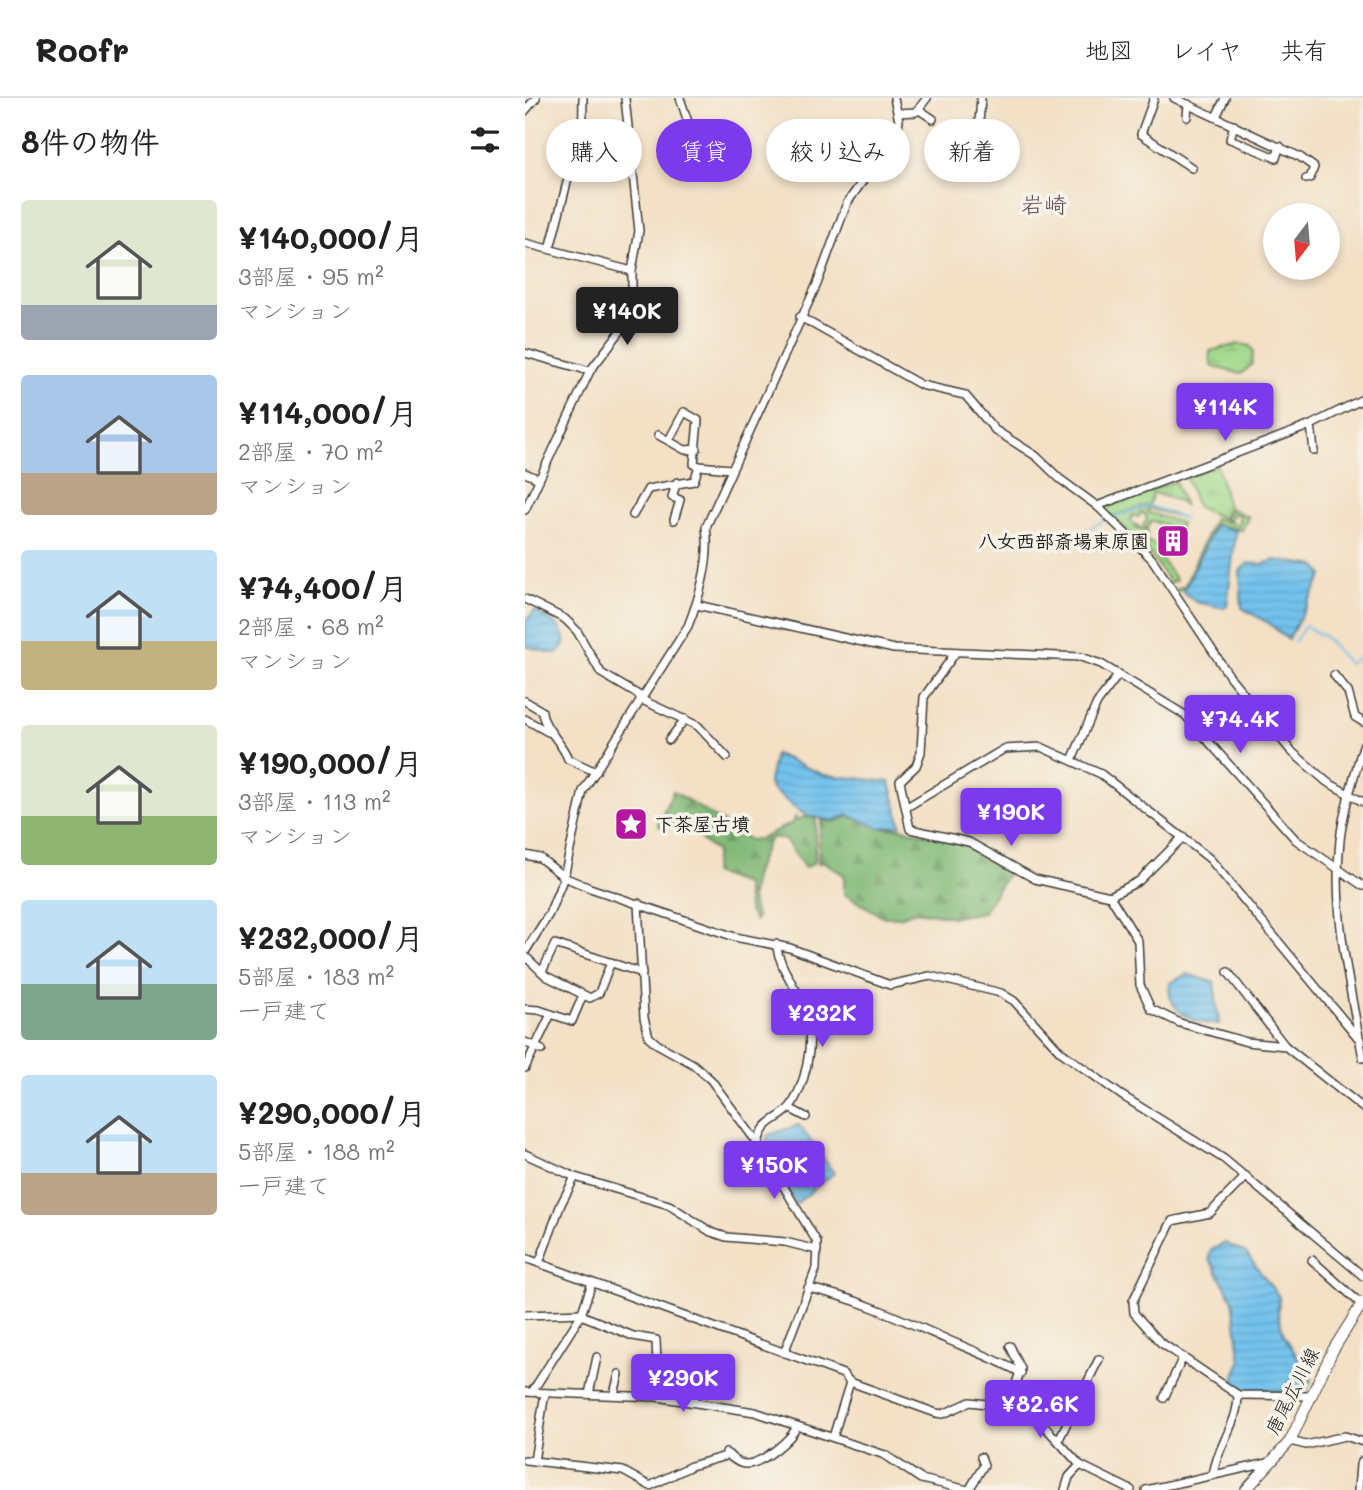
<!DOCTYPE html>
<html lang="ja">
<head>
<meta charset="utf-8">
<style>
  body { margin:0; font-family:Mali,"Klee One",sans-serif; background:#f2f2f2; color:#222; height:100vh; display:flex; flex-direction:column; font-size:26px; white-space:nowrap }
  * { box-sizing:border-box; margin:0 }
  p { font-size:23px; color:#767676 }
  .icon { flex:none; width:38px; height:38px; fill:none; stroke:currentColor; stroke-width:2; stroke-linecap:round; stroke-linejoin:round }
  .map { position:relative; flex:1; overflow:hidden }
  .sheet { display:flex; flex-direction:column; background:#fff; width:525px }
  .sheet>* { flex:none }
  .banner { position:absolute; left:21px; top:21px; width:665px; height:63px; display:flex; gap:14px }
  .needle { width:46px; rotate:196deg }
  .fabs { position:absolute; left:738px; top:105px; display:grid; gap:14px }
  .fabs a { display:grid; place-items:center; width:77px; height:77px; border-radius:50%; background:#fff; box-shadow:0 4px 10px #0003; font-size:35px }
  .price { position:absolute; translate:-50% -60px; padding:0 16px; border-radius:7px; background:#7c3aed; color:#fff; font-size:23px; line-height:46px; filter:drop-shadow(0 2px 4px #0008) }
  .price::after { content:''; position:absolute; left:50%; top:42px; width:21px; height:16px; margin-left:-10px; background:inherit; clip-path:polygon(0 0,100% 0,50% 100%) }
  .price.active { background:#222; color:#fff }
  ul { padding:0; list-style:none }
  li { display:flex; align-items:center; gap:21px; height:175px; padding:0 21px }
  li span { display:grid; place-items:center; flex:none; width:196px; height:140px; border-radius:7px; color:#555 }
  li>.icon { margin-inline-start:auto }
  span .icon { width:84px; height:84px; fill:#fffc; stroke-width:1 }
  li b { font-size:30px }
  h2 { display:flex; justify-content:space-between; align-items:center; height:84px; padding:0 21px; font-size:30px }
  .chip { padding:0 24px; border-radius:32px; background:#fff; box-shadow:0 4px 10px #0003; font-size:24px; line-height:63px }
  .chip.active { background:#7c3aed; color:#fff }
  header { display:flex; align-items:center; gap:42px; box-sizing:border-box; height:98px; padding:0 35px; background:#fff; border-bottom:2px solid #e0e0e0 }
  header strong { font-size:33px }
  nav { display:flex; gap:38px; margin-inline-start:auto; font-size:24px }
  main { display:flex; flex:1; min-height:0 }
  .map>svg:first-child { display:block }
  .grass { fill:url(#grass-tufts); stroke:#5f7a54; stroke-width:2 }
  .forest { fill:url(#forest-firs); stroke:#4e6a4a; stroke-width:2 }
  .wetland { fill:url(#wetland-marsh); stroke:#5f7a54; stroke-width:2 }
  .water { fill:url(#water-rules); stroke:#486f84; stroke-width:2 }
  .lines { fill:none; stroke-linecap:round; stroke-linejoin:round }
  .stream { stroke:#73c2ed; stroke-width:2 }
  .minor-casing { stroke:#3c3935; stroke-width:10 }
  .secondary-casing { stroke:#3c3935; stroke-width:12 }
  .minor { stroke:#fff; stroke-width:7 }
  .secondary { stroke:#fff; stroke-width:10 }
  .labels { text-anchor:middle; stroke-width:7; stroke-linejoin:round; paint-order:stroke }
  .poi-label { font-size:19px; font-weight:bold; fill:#1c1c1c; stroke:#f7f3e8; text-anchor:end }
  .street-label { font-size:19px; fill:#1c1c1c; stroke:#f7f3e8 }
  .quarter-label { font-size:23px; fill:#624b5f; stroke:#f7f3e8 }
</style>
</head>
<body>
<header>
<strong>Roofr</strong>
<nav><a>地図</a><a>レイヤ</a><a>共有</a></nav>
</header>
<main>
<section class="sheet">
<h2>8件の物件<svg class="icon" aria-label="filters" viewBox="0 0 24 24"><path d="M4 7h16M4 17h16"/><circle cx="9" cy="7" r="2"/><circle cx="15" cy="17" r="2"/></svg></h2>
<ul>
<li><span style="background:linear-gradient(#dfe7d0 75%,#9aa5b1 0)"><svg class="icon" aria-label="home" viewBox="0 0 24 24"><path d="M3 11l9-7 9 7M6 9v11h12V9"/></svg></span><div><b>¥140,000/月</b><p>3部屋 · 95 m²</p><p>マンション</p></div></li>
<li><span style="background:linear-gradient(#a9c7e8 70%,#b9a48a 0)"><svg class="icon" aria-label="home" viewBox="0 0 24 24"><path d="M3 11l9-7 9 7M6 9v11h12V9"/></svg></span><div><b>¥114,000/月</b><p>2部屋 · 70 m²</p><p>マンション</p></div></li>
<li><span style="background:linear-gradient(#bfe0f5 65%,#c2b280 0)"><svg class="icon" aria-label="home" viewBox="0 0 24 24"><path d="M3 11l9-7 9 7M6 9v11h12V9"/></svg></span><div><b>¥74,400/月</b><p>2部屋 · 68 m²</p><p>マンション</p></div></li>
<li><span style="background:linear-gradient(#dfe7d0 65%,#8fb573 0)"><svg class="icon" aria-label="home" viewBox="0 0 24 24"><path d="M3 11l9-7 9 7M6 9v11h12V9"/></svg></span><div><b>¥190,000/月</b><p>3部屋 · 113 m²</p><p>マンション</p></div></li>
<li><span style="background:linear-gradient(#bfe0f5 60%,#7fa58c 0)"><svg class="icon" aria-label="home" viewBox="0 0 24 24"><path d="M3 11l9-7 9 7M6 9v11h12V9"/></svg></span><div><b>¥232,000/月</b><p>5部屋 · 183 m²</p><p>一戸建て</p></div></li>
<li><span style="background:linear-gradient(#bfe0f5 70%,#b9a48a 0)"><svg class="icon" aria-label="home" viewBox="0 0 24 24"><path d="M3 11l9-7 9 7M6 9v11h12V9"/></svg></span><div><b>¥290,000/月</b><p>5部屋 · 188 m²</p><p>一戸建て</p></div></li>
</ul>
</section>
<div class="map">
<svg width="838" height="1392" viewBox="0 0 838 1392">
  <defs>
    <pattern id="grass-tufts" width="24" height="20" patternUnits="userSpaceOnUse" patternTransform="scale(1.75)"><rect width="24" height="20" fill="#a2d98b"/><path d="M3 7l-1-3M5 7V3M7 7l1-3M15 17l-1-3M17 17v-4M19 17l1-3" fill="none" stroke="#8bba77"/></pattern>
    <pattern id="forest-firs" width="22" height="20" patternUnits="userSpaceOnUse" patternTransform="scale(1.75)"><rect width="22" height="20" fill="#81b977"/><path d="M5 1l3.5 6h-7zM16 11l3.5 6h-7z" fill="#6f9e66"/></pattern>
    <pattern id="wetland-marsh" width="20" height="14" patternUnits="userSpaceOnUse" patternTransform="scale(1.75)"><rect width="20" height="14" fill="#a2d98b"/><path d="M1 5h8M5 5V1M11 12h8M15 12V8" fill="none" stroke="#8bba77"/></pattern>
    <pattern id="water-rules" width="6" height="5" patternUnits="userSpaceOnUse" patternTransform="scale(1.75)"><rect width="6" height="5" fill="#73c2ed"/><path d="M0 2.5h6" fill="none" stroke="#63a6cb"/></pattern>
  </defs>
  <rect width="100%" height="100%" fill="#f7f3e8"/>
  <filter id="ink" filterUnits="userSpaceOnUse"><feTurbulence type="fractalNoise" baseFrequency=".0143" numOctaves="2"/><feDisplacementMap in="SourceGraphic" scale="14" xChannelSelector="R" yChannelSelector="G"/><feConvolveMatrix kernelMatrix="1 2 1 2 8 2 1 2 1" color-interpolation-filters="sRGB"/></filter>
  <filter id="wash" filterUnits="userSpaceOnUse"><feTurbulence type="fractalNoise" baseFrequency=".00686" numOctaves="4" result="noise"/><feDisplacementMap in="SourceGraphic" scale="28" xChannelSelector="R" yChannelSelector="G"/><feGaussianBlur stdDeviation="1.57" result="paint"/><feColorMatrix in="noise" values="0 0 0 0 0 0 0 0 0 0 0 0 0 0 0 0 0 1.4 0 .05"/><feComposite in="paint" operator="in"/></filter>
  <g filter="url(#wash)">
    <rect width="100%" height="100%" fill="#f3e0c5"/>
    <g class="grass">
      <polygon points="692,367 703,409 698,420 672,409 661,379"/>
      <polygon points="650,383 659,408 654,403 628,395 624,407 586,418 578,411"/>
      <polygon points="623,409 658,420 623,410 622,414 656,425 654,430 626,423 621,432 618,427 622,423 621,417 616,415 613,419 608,417 605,423 619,432 608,429 623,434 620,442 641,451 637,462 651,482 645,485 621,450 587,419"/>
      <polygon points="705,410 723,419 717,432 689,426 661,489 652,494 650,492 660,487 689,420 713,427 715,418 708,415 704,423 700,421"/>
    </g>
    <g class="forest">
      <path d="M148 693 225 742C242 742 253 729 266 726L270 719 273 722 279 719 291 720 290 764 280 770 260 742 249 739 244 742C234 763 217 799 232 819L230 823 223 812 220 786 188 775 191 753C165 736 170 725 135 729L133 726Z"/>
      <polygon points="324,718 356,730 376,730 443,747 486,770 458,814 429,819 391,813 373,819 359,819 319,796 319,777 301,765 293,765 296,722 308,724"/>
    </g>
    <polygon class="wetland" points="714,246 725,248 728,253 727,266 716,276 686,268 685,253"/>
    <g class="water">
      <polygon points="690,427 711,432 702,507 699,510 671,504 658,494"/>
      <polygon points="750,462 792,468 798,477 763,542 745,526 717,510 715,473 723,465 738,466"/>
      <polygon points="10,512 35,530 40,543 34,554 27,555 0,548 0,524"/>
      <polygon points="250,656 299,677 365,684 376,727 355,730 323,717 308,723 280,717 246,691 244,684"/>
      <path d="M662 876 689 884 694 926C670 927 640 913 645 885Z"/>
      <path d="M274 1027 309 1075 271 1106C261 1087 237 1059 243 1037Z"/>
      <polygon points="700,1145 721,1155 754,1199 753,1215 759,1237 786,1281 781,1293 722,1293 710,1288 709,1279 716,1264 708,1202 684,1160 686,1152"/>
    </g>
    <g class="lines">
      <g class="stream">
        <polyline points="647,416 659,420"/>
        <polyline points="589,418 625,408 643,414"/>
        <polyline points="531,439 547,441 580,422"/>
        <polyline points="769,544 780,528 800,539 824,566 838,556"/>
      </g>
    </g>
  </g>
  <g filter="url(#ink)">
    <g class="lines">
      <defs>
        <g id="minor">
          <polyline points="155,0 173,54"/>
          <polyline points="456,0 453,37 457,43"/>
          <polyline points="629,0 616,36 667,70"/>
          <polyline points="649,0 775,59 789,69 785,80 781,81"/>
          <polyline points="393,11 408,21"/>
          <polyline points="0,13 11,0"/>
          <polyline points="373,15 391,14 402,0"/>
          <polyline points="662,19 663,6"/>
          <polyline points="691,19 700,0"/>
          <polyline points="709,27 705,41 751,60 755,48"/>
          <polyline points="57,62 58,0"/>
          <polyline points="0,145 107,173"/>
          <polyline points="25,151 48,61 72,66 108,66"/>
          <polyline points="275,219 396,287 440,297 470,332 511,358 535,381 572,408 627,461 705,579 766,653 802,684 838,704"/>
          <polyline points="0,255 65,273"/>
          <polyline points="786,327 789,353"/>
          <polyline points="133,337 160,352 172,351"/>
          <polyline points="144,342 159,314 173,322 169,366 174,368"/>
          <polyline points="0,375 14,381"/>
          <polyline points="572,408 786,327 838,301"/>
          <polyline points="0,412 65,273 107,218 107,173 114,133 100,0"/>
          <polyline points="108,417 123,391 169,383 174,368 206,371"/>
          <polyline points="149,422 155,402 147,399 152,384"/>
          <polyline points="0,501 40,521 52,533 76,575 117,599"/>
          <polyline points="172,507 369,551 556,559 576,566 660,617 771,742 838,788"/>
          <polyline points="431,554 399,599 396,654 391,668 375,683 385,731 444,744 510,781 585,798 614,783 658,739"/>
          <polyline points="809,577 823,594 830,619 838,624"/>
          <polyline points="115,601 173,628 202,659"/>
          <path d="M0 603 17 613C18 630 37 644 43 661L71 674"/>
          <polyline points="0,621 23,634"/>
          <polyline points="144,642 160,621"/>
          <path d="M838 648C829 679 819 709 815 742 807 814 825 889 838 960"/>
          <polyline points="547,662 572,605 594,576"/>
          <polyline points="382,709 479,651 516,649 576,676 685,761 835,942"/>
          <polyline points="0,757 15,760 39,779 65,790 210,839 265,850 365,887 405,878 476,895 489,903 536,954 596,997 699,1061 838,1178"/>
          <polyline points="585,798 613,843 615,887 626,911 655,925 722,944 760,948 838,1010"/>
          <polyline points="113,805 119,920 124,939 132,946 168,966 186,982 233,1046 292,1144 291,1171 259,1255"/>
          <path d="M0 854 24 816 39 779 58 693 163 528C175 498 186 461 181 429L292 186 322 105 372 35 374 23 369 0"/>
          <polyline points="0,858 21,878 65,900 74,895 86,864"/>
          <polyline points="17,874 30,846 117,875"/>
          <polyline points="703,874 760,948"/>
          <polyline points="0,911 14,912 47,923 58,897"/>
          <polyline points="0,944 17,952"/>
          <polyline points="0,970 26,916"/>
          <polyline points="264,1010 281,1019"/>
          <path d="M233 1046C238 1018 258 1024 269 1003 284 975 291 933 277 904 267 883 255 870 251 846"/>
          <polyline points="0,1056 50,1079 144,1107 186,1134 201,1139 260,1144 292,1152"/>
          <polyline points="721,1078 685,1115 647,1123 608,1203 609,1215 635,1244 713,1297 786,1298"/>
          <polyline points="0,1160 318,1276 325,1284 411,1315 418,1316 445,1304 470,1307 492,1304 512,1320 555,1367 606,1392"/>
          <polyline points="787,1162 836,1206"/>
          <polyline points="14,1165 36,1106 50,1079"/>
          <path d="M283 1190C332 1200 376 1221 421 1241 447 1252 471 1261 496 1275"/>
          <polyline points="0,1217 57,1215"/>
          <polyline points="56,1217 108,1238 131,1242 132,1267 160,1270 171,1285 168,1304"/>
          <polyline points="485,1248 496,1271 485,1303"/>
          <polyline points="0,1294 132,1299 230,1314 360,1357 396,1381 443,1392"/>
          <polyline points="7,1294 56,1217 67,1185"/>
          <polyline points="64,1296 72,1259"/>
          <polyline points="89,1296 94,1276"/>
          <polyline points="639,1300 658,1259"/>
          <polyline points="308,1339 325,1284"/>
          <polyline points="534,1341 574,1261"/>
          <polyline points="765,1343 781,1347 820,1338 838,1344"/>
          <path d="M201 1355C206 1359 213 1366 220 1366 236 1367 267 1341 272 1328"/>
          <polyline points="0,1362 98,1373 125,1388 166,1368 204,1357"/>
          <polyline points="9,1363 20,1295"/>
          <path d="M688 1377C692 1347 713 1327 713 1297"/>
          <polyline points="444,1392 459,1367 456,1359"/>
          <polyline points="540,1392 544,1379 555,1367"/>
          <polyline points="621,1392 743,1365"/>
          <polyline points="833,1392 835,1367 838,1362"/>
        </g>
        <polyline id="secondary" points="721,1392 765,1343 808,1252 838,1204"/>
      </defs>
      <use href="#minor" class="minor-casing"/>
      <use href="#secondary" class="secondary-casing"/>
      <use href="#minor" class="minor"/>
      <use href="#secondary" class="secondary"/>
    </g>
  </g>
  <defs>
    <symbol id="building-square" viewBox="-11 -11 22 22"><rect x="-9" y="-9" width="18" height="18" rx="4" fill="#b5179e" stroke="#f7f3e8"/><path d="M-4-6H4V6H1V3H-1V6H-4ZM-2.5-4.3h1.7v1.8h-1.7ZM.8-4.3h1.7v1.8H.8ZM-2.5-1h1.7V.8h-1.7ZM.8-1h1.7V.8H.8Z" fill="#fff"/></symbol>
    <symbol id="sight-square" viewBox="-11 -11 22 22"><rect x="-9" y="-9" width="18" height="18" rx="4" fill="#b5179e" stroke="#f7f3e8"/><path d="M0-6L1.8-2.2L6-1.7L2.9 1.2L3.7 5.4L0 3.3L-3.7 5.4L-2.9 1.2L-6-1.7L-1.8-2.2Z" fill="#fff"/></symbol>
  </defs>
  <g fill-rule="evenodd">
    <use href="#building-square" x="629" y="424" width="38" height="38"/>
    <use href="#sight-square" x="87" y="707" width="38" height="38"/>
  </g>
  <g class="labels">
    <g class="poi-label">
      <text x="624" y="450">八女西部斎場東原園</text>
      <text x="130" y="733" text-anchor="start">下茶屋古墳</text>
    </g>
    <g class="street-label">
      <text transform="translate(767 1293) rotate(-63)" y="7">唐尾広川線</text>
    </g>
    <g class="quarter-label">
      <text x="519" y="115">岩崎</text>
    </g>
  </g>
</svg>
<div class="fabs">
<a><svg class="needle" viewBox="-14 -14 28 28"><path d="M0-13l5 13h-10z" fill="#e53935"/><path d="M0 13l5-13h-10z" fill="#767676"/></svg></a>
</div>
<b class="price active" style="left:102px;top:249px">¥140K</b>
<b class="price" style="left:700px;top:345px">¥114K</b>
<b class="price" style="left:715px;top:657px">¥74.4K</b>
<b class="price" style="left:486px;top:750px">¥190K</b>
<b class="price" style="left:297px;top:951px">¥232K</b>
<b class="price" style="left:249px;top:1103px">¥150K</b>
<b class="price" style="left:158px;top:1316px">¥290K</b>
<b class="price" style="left:515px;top:1342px">¥82.6K</b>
<div class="banner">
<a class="chip">購入</a>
<a class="chip active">賃貸</a>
<a class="chip">絞り込み</a>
<a class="chip">新着</a>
</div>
</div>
</main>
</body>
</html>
